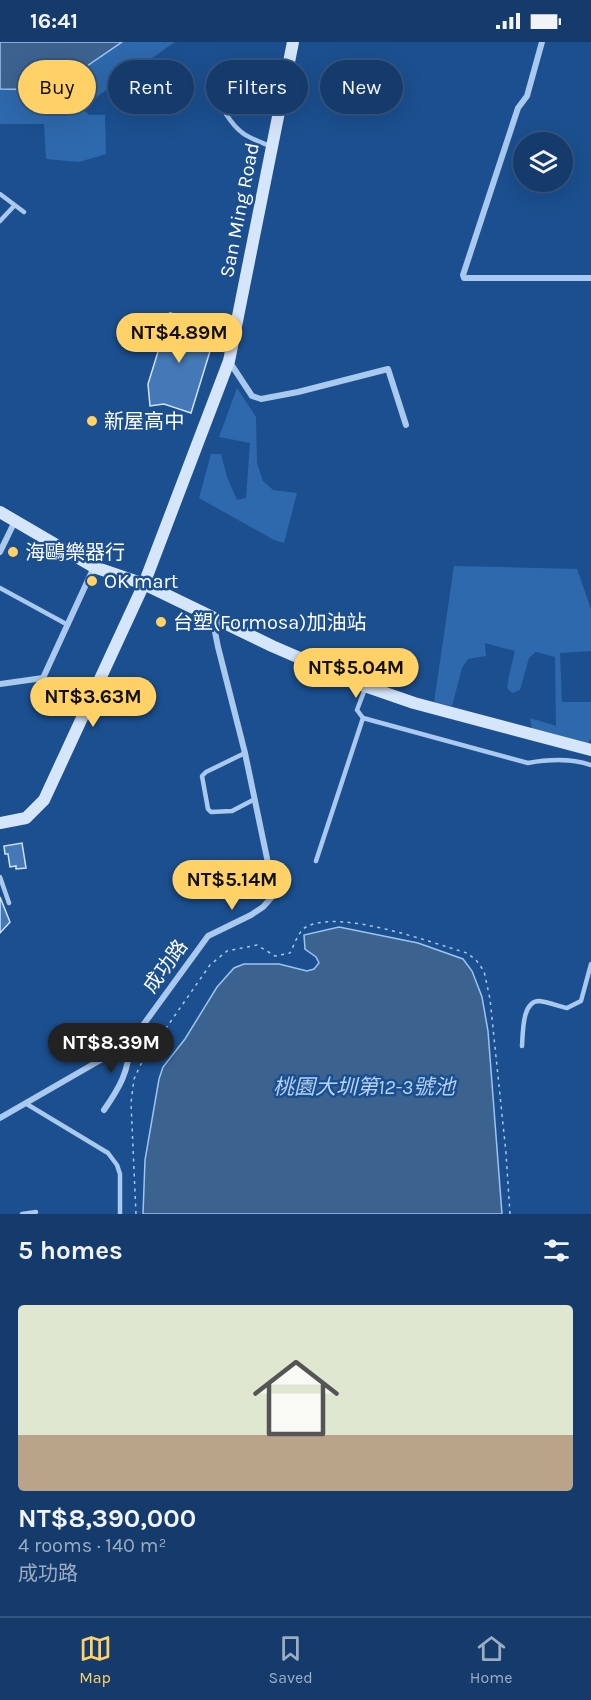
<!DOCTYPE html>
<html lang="en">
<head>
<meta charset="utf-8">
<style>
  body { margin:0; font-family:Karla,"Noto Sans TC",sans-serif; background:#214673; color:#f1f3f6; height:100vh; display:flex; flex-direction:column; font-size:22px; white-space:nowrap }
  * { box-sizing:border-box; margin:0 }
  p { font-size:20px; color:#9dadc1 }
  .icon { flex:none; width:33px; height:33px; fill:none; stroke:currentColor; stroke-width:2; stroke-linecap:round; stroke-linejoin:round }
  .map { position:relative; height:1172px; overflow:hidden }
  .drawer { display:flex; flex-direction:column; background:#143b6b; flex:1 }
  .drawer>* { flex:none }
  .top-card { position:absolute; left:18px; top:18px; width:555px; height:54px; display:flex; gap:12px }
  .tools { position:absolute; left:513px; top:90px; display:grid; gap:12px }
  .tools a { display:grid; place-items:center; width:60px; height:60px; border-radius:50%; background:#143b6b; box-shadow:0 6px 24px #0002,0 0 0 2px #33557e; font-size:30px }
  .price { position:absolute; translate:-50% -51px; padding:0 14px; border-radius:21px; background:#ffd166; color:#111; font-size:20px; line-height:39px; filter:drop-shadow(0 2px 3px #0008) }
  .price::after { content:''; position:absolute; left:50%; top:36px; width:18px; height:14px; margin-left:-9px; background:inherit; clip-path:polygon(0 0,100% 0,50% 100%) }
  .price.selected { background:#222; color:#fff }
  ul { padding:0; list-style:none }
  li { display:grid; align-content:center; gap:12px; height:318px; padding:0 18px }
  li+li { border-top:2px solid #33557e }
  li span { display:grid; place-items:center; height:186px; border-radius:6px; color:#555 }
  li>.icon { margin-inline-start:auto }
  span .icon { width:108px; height:108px; fill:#fffc; stroke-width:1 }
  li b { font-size:26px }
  h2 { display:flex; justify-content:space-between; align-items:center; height:72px; padding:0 18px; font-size:26px }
  .tag { padding:0 21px; border-radius:27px; background:#143b6b; box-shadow:0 6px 24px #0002,0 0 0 2px #33557e; font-size:21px; line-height:54px }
  .tag.selected { background:#ffd166; color:#111 }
  .status { display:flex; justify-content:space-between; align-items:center; height:42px; padding:0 30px; background:#143b6b; direction:ltr }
  .status svg { height:16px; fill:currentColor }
  .dock { display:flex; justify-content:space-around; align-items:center; height:84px; border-top:2px solid #33557e; background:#143b6b; font-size:16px; color:#9dadc1 }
  .dock a { display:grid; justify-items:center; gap:3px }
  .dock .selected { color:#ffd166 }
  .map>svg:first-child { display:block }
  .green { fill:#2e69ad }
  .water { fill:#3c6290; stroke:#9cc4f0; stroke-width:1.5 }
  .building { fill:#4478b7; stroke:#cfe3fa; stroke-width:1.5 }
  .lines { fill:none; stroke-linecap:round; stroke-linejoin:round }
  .path { stroke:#a9c9ee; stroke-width:1.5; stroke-dasharray:3 4.5; stroke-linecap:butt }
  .lane { stroke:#a9c9ee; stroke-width:4.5 }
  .street { stroke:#a9c9ee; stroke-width:6 }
  .secondary { stroke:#d6e6fa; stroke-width:12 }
  .poi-dot { fill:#ffd166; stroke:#1b4f8f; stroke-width:2 }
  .labels { text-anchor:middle; stroke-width:5; stroke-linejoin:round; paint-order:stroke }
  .street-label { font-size:20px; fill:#fff; stroke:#1b4f8f }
  .poi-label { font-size:20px; fill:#fff; stroke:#1b4f8f; text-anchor:start }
  .water-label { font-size:21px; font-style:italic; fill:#b5d3f5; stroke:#1b4f8f }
</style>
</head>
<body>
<div class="status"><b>16:41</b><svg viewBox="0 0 49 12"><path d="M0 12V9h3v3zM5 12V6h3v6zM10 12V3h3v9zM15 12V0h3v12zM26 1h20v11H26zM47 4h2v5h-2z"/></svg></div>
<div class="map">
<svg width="591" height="1172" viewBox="0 0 591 1172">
  <rect width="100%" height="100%" fill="#1b4f8f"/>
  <g class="green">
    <polygon points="0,0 175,0 81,66 89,73 105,73 106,112 79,120 46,117 44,82 0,82"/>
    <polygon points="237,346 256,375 257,421 263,439 273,448 297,451 284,501 274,498 199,456 211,412 221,412 227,435 237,458 246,456 250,401 219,395"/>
    <polygon points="454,524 577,527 591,567 591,609 560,611 562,660 591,660 591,697 586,704 532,687 530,676 556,684 555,615 536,610 529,616 520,648 512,651 507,646 509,634 515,609 485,601 486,614 468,617 462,626 452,664 434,660"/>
  </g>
  <g class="water">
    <polygon points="0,0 122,0 52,48 0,47"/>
    <polygon points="339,885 418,901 463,917 472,929 482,955 488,989 502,1172 143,1172 145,1118 159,1037 163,1025 185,997 217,945 234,926 244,922 279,922 307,929 314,927 319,921 316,915 305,907 304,893"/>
  </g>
  <g class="building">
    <polygon points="170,271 205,280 199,302 211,306 191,371 164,362 150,364 148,342"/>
    <polygon points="22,801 26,826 16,827 16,824 10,825 8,812 5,812 4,804"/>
    <polygon points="0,855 10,880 0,891"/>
  </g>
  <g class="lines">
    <path class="path" d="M136 1172 131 1061 134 1037 141 1022 210 923 227 909 257 903 275 914 290 911C295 902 298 888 308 884 344 868 429 900 467 911L476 918 484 929 490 957 506 1111 510 1172"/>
    <g class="lane">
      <path d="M226 72C240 94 249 95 272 105"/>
      <polyline points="0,152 24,170"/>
      <polyline points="0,179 14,164"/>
      <polyline points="0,546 68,583"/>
      <path d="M366 644 357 668 363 676 528 721C550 717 570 716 591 723"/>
      <polyline points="245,711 206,730 202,734 208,767 211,770 232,769 255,757"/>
      <polyline points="316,819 363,676"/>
      <polyline points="0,835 9,861"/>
      <path d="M522 1004C523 991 522 959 539 959 548 960 558 964 567 966L581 959 591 922"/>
      <polyline points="25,1061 108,1111 117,1123 120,1132 120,1172"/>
      <polyline points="22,1172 36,1170"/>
    </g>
    <g class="street">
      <polyline points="542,0 527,54 518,66 463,233 464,236 591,236"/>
      <polyline points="229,319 252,354 261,357 298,350 388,327 406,383"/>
      <polyline points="0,510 15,479"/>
      <polyline points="0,642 43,636 94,525"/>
      <path d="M104 1068C120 1045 129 1029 130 1001"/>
      <polyline points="0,1076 130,1001 208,894 251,873 263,865 271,856 273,845 245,711 218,605 212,575"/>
    </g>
    <g class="secondary">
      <polyline points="0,470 94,525 144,542 272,604 362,643 414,661 591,708"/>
      <polyline points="0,781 26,776 44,758 144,542 229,319 293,0"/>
    </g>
  </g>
  <g class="poi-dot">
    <circle cx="92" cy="379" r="6"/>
    <circle cx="13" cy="510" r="6"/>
    <circle cx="92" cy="539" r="6"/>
    <circle cx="161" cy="580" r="6"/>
  </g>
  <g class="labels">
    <g class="street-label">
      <text transform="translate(239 168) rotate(-79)" y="7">San Ming Road</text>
      <text transform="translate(165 924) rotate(-54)" y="7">成功路</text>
    </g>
    <g class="poi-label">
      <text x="104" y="386">新屋高中</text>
      <text x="25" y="517">海鷗樂器行</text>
      <text x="104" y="546">OK mart</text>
      <text x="173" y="587">台塑(Formosa)加油站</text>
    </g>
    <g class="water-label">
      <text x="364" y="1052">桃園大圳第12-3號池</text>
    </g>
  </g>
</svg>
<div class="tools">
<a><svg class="icon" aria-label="layers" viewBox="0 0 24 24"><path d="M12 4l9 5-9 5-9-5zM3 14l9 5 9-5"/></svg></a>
</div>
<b class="price" style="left:179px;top:322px">NT$4.89M</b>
<b class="price" style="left:356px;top:657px">NT$5.04M</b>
<b class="price" style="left:93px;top:686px">NT$3.63M</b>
<b class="price" style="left:232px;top:869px">NT$5.14M</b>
<b class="price selected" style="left:111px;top:1032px">NT$8.39M</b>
<div class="top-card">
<a class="tag selected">Buy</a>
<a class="tag">Rent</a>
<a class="tag">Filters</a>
<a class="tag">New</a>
</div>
</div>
<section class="drawer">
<h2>5 homes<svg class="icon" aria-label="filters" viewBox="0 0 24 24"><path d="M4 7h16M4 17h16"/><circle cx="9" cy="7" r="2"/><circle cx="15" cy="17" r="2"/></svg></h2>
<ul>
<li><span style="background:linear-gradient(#dfe7d0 70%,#b9a48a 0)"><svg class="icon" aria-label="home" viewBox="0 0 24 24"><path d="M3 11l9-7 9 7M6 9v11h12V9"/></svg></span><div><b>NT$8,390,000</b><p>4 rooms · 140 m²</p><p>成功路</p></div></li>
</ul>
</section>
<nav class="dock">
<a class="selected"><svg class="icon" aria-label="map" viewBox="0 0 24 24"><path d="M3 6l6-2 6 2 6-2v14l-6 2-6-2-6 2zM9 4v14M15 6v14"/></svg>Map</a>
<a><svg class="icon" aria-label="saved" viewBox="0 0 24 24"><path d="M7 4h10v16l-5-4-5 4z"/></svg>Saved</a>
<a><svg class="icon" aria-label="home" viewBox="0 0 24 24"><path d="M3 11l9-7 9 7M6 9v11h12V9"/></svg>Home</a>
</nav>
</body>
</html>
